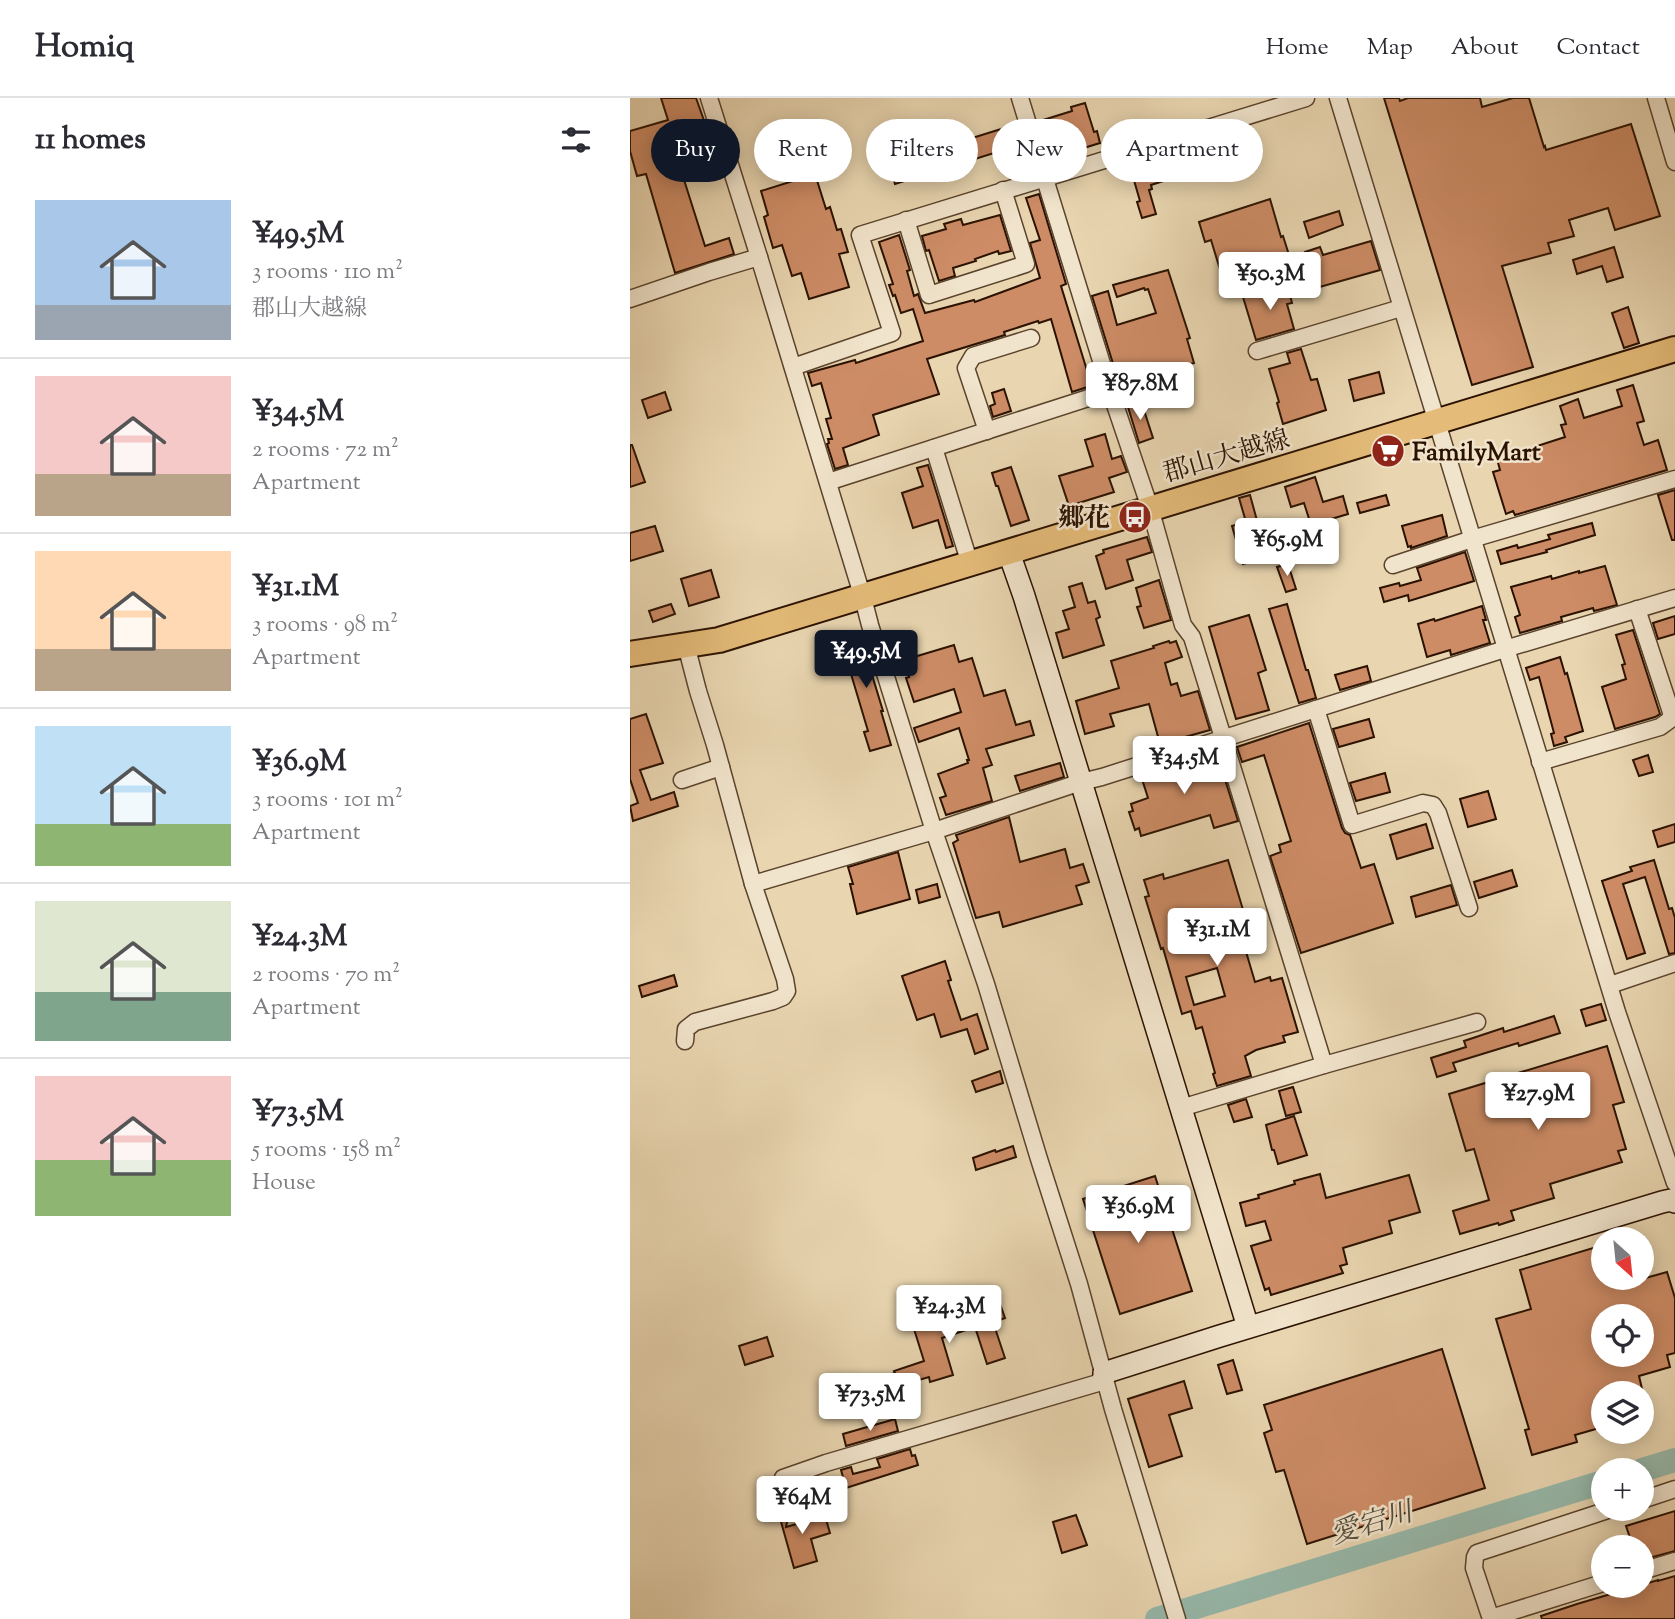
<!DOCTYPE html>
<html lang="en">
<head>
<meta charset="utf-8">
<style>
  body { margin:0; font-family:"Sorts Mill Goudy","Noto Serif JP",serif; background:#f7f7f7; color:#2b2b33; height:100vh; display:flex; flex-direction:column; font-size:26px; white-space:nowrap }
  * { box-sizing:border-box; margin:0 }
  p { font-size:23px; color:#7c7c81 }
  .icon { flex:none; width:38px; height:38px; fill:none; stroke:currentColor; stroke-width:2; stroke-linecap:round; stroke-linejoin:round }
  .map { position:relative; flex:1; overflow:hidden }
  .drawer { display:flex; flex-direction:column; background:#fff; width:630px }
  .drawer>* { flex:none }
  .banner { position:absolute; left:21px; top:21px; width:665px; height:63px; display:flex; gap:14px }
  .needle { width:46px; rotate:153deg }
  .fabs { position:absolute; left:961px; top:1129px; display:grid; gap:14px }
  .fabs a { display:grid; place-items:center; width:63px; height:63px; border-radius:50%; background:#fff; box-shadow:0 4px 18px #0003; font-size:35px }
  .price { position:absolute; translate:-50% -60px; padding:0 16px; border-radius:7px; background:#fff; color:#222; font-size:23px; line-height:46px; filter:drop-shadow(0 2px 4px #0008) }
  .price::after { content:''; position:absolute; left:50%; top:42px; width:21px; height:16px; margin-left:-10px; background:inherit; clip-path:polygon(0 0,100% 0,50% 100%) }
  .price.current { background:#111827; color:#fff }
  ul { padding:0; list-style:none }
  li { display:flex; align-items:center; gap:21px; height:175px; padding:0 35px }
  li+li { border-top:2px solid #e1e1e2 }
  li span { display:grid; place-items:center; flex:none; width:196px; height:140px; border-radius:0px; color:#555 }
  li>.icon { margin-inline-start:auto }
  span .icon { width:84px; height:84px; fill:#fffc; stroke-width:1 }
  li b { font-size:30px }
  h2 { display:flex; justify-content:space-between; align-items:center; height:84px; padding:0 35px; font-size:30px }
  .chip { padding:0 24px; border-radius:32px; background:#fff; box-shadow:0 4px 18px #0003; font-size:24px; line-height:63px }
  .chip.current { background:#111827; color:#fff }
  header { display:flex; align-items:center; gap:42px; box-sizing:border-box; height:98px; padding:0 35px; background:#fff; border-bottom:2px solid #e1e1e2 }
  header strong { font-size:33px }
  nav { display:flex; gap:38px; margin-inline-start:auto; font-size:24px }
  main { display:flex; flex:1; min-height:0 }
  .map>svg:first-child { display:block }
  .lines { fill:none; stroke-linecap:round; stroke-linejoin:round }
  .river { stroke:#97b9ab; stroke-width:24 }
  .building { fill:#cd8c66; stroke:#2b1200; stroke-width:2; fill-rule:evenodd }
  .street-casing { stroke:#5a432c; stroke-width:19 }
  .secondary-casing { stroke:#2b1200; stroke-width:24 }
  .primary-casing { stroke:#2b1200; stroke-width:28 }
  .street { stroke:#f1e4cc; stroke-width:16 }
  .secondary { stroke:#f1e4cc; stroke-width:21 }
  .primary { stroke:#e4bb78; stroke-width:24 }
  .labels { text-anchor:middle; stroke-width:5; stroke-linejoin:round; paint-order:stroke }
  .poi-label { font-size:26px; font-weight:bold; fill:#2b1200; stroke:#f1e4cc; text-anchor:start }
  .street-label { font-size:26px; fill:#2b1200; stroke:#f1e4cc }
  .water-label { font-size:28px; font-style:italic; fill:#514c3c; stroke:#f1e4cc }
</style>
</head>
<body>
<header>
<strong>Homiq</strong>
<nav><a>Home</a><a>Map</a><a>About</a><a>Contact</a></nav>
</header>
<main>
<section class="drawer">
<h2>11 homes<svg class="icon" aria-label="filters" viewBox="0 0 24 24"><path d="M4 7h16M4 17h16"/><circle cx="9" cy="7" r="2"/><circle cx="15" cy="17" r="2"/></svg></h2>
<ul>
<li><span style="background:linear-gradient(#a9c7e8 75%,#9aa5b1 0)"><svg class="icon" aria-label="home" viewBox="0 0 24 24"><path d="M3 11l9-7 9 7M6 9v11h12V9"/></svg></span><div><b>¥49.5M</b><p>3 rooms · 110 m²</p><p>郡山大越線</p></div></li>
<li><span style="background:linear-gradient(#f6c9c9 70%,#b9a48a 0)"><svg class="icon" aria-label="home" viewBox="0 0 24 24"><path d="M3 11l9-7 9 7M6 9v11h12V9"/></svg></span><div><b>¥34.5M</b><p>2 rooms · 72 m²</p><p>Apartment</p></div></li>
<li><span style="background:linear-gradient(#ffd9b3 70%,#b9a48a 0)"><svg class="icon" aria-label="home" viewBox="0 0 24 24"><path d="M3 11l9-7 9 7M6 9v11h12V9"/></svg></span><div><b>¥31.1M</b><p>3 rooms · 98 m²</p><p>Apartment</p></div></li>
<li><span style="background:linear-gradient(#bfe0f5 70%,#8fb573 0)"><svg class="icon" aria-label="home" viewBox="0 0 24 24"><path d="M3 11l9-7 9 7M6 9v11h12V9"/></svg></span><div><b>¥36.9M</b><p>3 rooms · 101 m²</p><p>Apartment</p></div></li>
<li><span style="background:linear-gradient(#dfe7d0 65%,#7fa58c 0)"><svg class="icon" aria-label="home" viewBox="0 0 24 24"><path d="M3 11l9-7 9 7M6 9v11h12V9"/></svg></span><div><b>¥24.3M</b><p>2 rooms · 70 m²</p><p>Apartment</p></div></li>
<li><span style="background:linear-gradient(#f6c9c9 60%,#8fb573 0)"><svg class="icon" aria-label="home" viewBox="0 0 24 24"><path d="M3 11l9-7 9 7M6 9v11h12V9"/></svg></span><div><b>¥73.5M</b><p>5 rooms · 158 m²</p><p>House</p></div></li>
</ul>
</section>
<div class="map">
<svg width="1045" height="1521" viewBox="0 0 1045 1521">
  <rect width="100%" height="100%" fill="#e9d6b1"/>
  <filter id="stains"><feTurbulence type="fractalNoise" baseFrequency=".00286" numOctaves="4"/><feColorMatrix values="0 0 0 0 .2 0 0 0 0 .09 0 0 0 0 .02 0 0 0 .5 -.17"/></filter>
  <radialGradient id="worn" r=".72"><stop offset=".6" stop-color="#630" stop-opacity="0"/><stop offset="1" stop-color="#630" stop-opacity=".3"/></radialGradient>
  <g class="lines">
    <g class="river">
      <polyline points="1012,1372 1045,1362"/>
      <polyline points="527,1521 973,1384"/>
    </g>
  </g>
  <g class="building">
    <polygon points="31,0 66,0 82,45 71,48 74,59 49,66 75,148 99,140 104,156 45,175 16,76 7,78 0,53 0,33 38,22"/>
    <polygon points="754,0 769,0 770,3 778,0 850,0 852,9 883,0 899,0 914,49 915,48 916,52 1001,26 1030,118 985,132 978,110 939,122 944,138 918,145 921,155 872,168 903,269 842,287"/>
    <polygon points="455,5 464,34 467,33 470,45 444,53 445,58 426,64 417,35 414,36 410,23 442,13 441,9"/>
    <polygon points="387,26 393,46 265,86 259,66"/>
    <polygon points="564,45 569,61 554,66 549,50"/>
    <polygon points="551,64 555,76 521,87 522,91 519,92 526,116 512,120 507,104 510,103 503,79"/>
    <polygon points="185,76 196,111 200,109 207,132 211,131 218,154 209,156 219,189 179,201 171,175 162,178 152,147 143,150 134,119 138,117 131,93"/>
    <polygon points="409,96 436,186 431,188 459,279 464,277 467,286 442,294 421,221 409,225 408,223 374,234 375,237 297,261 309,296 243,317 249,337 213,350 218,367 205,371 197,346 199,345 198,341 202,341 196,321 201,320 191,285 182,288 178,275 225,262 226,265 293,243 283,211 271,215 265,197 263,198 259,187 263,186 249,144 269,137 280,172 277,173 284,198 288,196 295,215 344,202 345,204 410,180 400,145 410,142 396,100"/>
    <polygon points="640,101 651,139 653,138 659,157 592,178 581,142 575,144 569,124"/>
    <polygon points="709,113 713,127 679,140 674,124"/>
    <polygon points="370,117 381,153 369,156 368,153 345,161 346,163 323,170 325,178 309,183 299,152 296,153 292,138 316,131 314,126 331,121 333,127"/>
    <polygon points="741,143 750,172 686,190 675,154 690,149 693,157"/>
    <polygon points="984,149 993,179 977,184 972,168 947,176 943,162"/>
    <polygon points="538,172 560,240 557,241 564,265 538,272 536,268 509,277 511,281 490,288 462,198 478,193 487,227 526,215 518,191 515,192 514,190 487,199 483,187"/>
    <polygon points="657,186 662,205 657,206 664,231 626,242 613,199"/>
    <polygon points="998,209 1009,245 994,250 982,215"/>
    <polygon points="671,251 681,282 687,281 696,312 653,326 647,305 649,304 639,271 660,265 657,255"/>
    <polygon points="749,274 754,295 724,303 719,282"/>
    <polygon points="1003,287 1014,323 1007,325 1014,347 1028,342 1037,372 885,417 883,413 876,416 863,374 870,372 867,361 935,339 931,327 936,326 930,308 948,301 954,320 992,308 987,292"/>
    <polygon points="374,291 381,313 363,319 360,308 365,306 362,295"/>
    <polygon points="35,294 41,312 18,320 12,302"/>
    <polygon points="511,303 523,340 509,345 498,309 500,308 499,307"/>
    <polygon points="475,336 482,361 491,358 497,374 479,380 484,394 439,408 429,378 463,368 455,342"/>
    <polygon points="0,347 2,347 15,384 0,389"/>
    <polygon points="298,367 323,448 316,450 308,422 283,430 272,395 293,388 287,370"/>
    <polygon points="381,369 399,422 381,428 368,388 366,388 362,375"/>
    <polygon points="685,379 693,404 713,398 718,416 681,427 674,405 661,409 655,389"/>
    <polygon points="1045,392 1045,442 1042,442 1028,397"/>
    <polygon points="620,397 637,459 613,466 602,428 616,424 609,400"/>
    <polygon points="756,397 759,407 730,415 727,405"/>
    <polygon points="812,417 817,438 781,450 781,448 778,449 772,428"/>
    <polygon points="962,425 965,437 916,452 917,454 871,466 867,453 887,447 888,450 920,441 918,437"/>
    <polygon points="25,428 33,453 0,463 0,435"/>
    <polygon points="517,439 522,454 497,462 503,482 476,491 466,458 474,455 473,452"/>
    <polygon points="835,454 844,483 779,503 778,497 754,504 750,490 769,485 770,488 791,482 787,470"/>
    <polygon points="658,466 666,491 656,494 647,469"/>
    <polygon points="975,468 987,507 964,513 963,510 931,519 932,523 890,535 885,519 890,517 881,489 921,478 922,481 949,473 949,475"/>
    <polygon points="81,472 89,499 59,508 51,481"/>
    <polygon points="529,482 541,522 514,530 507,509 511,508 506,490"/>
    <polygon points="452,485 458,505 465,503 470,519 466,521 474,547 433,560 426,535 439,531 433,513 445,509 439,489"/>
    <polygon points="41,506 45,516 23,524 19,513"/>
    <polygon points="657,506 676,572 678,572 686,600 669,605 639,511"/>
    <polygon points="852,508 856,522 853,522 860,545 821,557 820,552 797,559 788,526 804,521 805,523"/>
    <polygon points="619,517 636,572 628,575 639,612 606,621 579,529"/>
    <polygon points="1045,518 1045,536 1028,541 1023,525"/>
    <polygon points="1003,532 1030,616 1025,619 985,631 972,589 996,581 992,567 995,566 986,537"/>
    <polygon points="231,533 241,566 239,567 253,613 251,613 261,647 240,653 234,634 238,633 210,539"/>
    <polygon points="539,543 540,545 546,543 552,559 535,565 541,587 547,585 551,598 568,593 580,632 530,646 519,606 480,616 484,628 455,636 446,603 489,590 481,563 524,550 523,548"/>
    <polygon points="324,547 329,564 342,560 354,598 375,592 386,627 400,623 404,637 356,651 362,667 353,670 362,703 316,717 310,700 316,698 308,676 338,665 337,662 339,662 329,630 289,644 284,630 331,614 324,591 284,604 276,580 279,579 274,562"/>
    <polygon points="930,559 935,576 937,575 953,633 935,639 937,644 924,648 921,636 924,635 909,579 900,582 896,570"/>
    <polygon points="737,568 741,583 710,592 705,577"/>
    <polygon points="16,616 33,665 10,672 21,702 44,694 48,708 3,723 0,708 8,705 0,681 0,621"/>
    <polygon points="739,621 744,639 709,649 703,631"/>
    <polygon points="679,625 712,730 715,735 720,737 731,770 744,766 763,825 671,855 640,758 651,754 649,747 661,743 634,657 612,664 607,649"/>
    <polygon points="584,654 587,656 608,723 584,730 580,717 511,738 509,730 505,732 499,714 503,713 501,706 518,700 511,678"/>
    <polygon points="1018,657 1023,674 1009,678 1003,662"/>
    <polygon points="430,665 434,679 390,693 385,678"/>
    <polygon points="755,675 760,694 726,703 720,685"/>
    <polygon points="858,693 866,721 838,729 830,701"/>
    <polygon points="379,719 390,764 435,751 440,770 453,766 459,784 446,788 452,806 373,829 369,814 346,820 323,745 328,742 326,737"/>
    <polygon points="796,726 803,750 767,761 760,737"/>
    <polygon points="1045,726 1045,744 1028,749 1023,733"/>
    <polygon points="268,754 280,801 227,816 220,786 223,786 218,769"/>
    <path d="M598 762 617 825 592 832 598 852 614 847 625 884 640 879 641 883 652 880 668 934 653 938 655 944 626 952 615 958 621 978 587 988 583 976 585 975 572 929 566 931 561 913 552 916 533 850 531 851 515 799 519 798 514 782 533 776 534 781ZM587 870 595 898 564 907 556 879Z"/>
    <polygon points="1024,762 1039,811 1042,810 1045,820 1045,855 1039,856 1015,779 993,786 1015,855 997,861 972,783 1002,773 1000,769"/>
    <polygon points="882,772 887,788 849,800 844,784"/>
    <polygon points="307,786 310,799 289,805 286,792"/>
    <polygon points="821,787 827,807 786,819 781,799"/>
    <polygon points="315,863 321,882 318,883 331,922 347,916 358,951 345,956 337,931 311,939 304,916 287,922 272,878"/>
    <polygon points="44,877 47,888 12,899 9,888"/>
    <polygon points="971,906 976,922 956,928 951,912"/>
    <polygon points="924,918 930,935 889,948 888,945 823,965 826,973 807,979 801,960 836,949 834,943 873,930 874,934"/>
    <polygon points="977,948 994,1004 983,1007 996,1051 988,1053 992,1064 920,1086 924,1100 881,1113 884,1122 869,1127 868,1125 830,1136 823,1113 859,1102 844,1051 836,1053 819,996"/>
    <polygon points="370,973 373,985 346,994 342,983"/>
    <polygon points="663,989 671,1014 656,1018 649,993"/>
    <polygon points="616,1001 622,1019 604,1024 598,1007"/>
    <polygon points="664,1018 677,1057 648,1066 644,1052 642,1052 636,1027"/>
    <polygon points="383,1048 386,1059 346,1072 343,1060 365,1052 366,1054"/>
    <polygon points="690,1076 696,1100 779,1077 790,1114 759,1123 762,1135 713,1150 717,1166 710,1168 713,1175 641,1197 639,1190 635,1192 621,1148 641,1142 635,1123 616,1128 610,1105 629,1100 628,1097 665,1086 664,1083"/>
    <polygon points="525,1078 562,1193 490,1216 453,1101"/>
    <path d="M973 1147V1180H992L994 1186 1037 1174 1045 1200V1255L1037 1257 1040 1269 1009 1278 1013 1295H973V1329L945 1337 947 1344 902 1357 895 1332 899 1331 866 1221 901 1211 890 1172ZM973 1218H1012V1256H973Z"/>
    <polygon points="369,1203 375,1220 363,1224 375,1260 357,1266 345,1229 312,1240 323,1277 300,1284 299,1279 265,1289 266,1292 255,1296 250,1280 265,1275 264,1273 294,1263 284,1231"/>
    <polygon points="137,1239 143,1258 115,1267 109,1248"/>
    <polygon points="812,1251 855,1390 677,1446 654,1372 646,1374 634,1335 642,1332 634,1307"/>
    <polygon points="603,1262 612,1292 597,1296 588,1267"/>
    <polygon points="554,1283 562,1310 539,1317 552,1358 519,1369 498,1301"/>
    <polygon points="265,1321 268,1333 216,1348 213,1336"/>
    <polygon points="280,1351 282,1358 285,1357 288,1367 216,1390 211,1372 221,1369 223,1376 250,1369 247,1361"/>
    <polygon points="158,1403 160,1410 156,1429 195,1418 200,1435 181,1441 187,1463 164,1470 146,1406"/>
    <polygon points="1045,1413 1045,1453 1012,1462 1012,1449 1003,1449 996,1428"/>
    <polygon points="446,1417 457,1447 432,1455 423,1424"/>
    <polygon points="1045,1478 1045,1521 912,1521 911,1518 947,1506 1028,1482 1028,1483"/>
  </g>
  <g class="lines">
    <defs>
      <g id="street">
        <polyline points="79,0 129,159 233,500 240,527 304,733 356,886 409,1061 449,1186 483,1311 547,1521"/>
        <polyline points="390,0 481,295 520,410 553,527 562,539 694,967"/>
        <polyline points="708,0 987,914 1045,1085"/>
        <polyline points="1026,0 1045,64"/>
        <polyline points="276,122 299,197 396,166 373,92"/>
        <polyline points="0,201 79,174 129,159"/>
        <polyline points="627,253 771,210"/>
        <polyline points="163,269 262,235 230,137 676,0"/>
        <polyline points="483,301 553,278"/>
        <polyline points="357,333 336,270 343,258 401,240"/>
        <polyline points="304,350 340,466"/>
        <polyline points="198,384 480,293"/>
        <polyline points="763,467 842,441 1045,381"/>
        <polyline points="56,547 68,593 85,647 123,786"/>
        <polyline points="686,611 722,727 793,705 803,707 808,715 839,810"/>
        <polyline points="910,664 1030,629 1041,621 1041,614 1007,511"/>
        <polyline points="52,682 91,669"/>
        <polyline points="980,887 1045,865"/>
        <polyline points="55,943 56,931 65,924 143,903 153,899 157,893 155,881 123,786 304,733 451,684 472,679 875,551 1045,500"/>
        <polyline points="551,1010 694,967 847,924"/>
        <polyline points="153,1380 196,1365 468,1285 474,1275"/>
        <polyline points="1012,1402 1045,1391"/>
        <polyline points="1012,1473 1045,1463"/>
        <polyline points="861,1520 973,1485"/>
        <polyline points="861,1521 844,1470 845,1459 847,1455 984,1410"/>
      </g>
      <g id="secondary">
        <polyline points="379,455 394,498 618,1229"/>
        <polyline points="474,1275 590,1238 1032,1104 1041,1102 1045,1104"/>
      </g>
      <polyline id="primary" points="0,556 89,542 1045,251"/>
    </defs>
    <use href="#street" class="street-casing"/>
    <use href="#secondary" class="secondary-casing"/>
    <use href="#primary" class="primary-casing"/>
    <use href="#street" class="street"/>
    <use href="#secondary" class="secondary"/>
    <use href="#primary" class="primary"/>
  </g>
  <defs>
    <symbol id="supermarket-disc" viewBox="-11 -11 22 22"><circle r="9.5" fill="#8f2418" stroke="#f1e4cc"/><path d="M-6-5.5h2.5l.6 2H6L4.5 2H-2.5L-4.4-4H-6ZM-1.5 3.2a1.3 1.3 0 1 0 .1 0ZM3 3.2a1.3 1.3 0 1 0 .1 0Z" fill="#fff"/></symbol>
    <symbol id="bus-disc" viewBox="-11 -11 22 22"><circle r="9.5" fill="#8f2418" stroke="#f1e4cc"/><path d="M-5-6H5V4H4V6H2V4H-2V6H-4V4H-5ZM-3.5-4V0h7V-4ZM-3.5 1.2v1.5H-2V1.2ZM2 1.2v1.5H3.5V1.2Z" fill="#fff"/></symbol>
  </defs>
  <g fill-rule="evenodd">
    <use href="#supermarket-disc" x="739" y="334" width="38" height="38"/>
    <use href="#bus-disc" x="486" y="400" width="38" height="38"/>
  </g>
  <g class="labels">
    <g class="poi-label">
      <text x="782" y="362">FamilyMart</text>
      <text x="480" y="428" text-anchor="end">郷花</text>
    </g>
    <g class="street-label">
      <text transform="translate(596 357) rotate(-16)" y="9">郡山大越線</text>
    </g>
    <g class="water-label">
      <text transform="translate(741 1424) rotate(-17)" y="10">愛宕川</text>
    </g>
  </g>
  <rect width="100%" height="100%" filter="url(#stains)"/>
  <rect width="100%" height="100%" fill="url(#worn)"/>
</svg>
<div class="fabs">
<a><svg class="needle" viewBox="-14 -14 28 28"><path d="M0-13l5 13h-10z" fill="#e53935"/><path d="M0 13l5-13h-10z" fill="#7c7c81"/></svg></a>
<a><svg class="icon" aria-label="locate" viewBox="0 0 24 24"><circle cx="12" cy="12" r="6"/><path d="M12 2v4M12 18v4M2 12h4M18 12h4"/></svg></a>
<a><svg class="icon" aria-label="layers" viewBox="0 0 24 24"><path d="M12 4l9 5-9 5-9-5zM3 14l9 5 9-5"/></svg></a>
<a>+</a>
<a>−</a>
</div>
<b class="price" style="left:640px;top:214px">¥50.3M</b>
<b class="price" style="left:510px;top:324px">¥87.8M</b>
<b class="price" style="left:657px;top:480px">¥65.9M</b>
<b class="price current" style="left:236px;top:592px">¥49.5M</b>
<b class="price" style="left:554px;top:698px">¥34.5M</b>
<b class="price" style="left:587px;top:870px">¥31.1M</b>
<b class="price" style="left:908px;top:1034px">¥27.9M</b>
<b class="price" style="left:508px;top:1147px">¥36.9M</b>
<b class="price" style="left:319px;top:1247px">¥24.3M</b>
<b class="price" style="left:240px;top:1335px">¥73.5M</b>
<b class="price" style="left:172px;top:1438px">¥64M</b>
<div class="banner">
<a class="chip current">Buy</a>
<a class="chip">Rent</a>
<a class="chip">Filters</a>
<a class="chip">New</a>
<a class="chip">Apartment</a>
</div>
</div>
</main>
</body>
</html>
